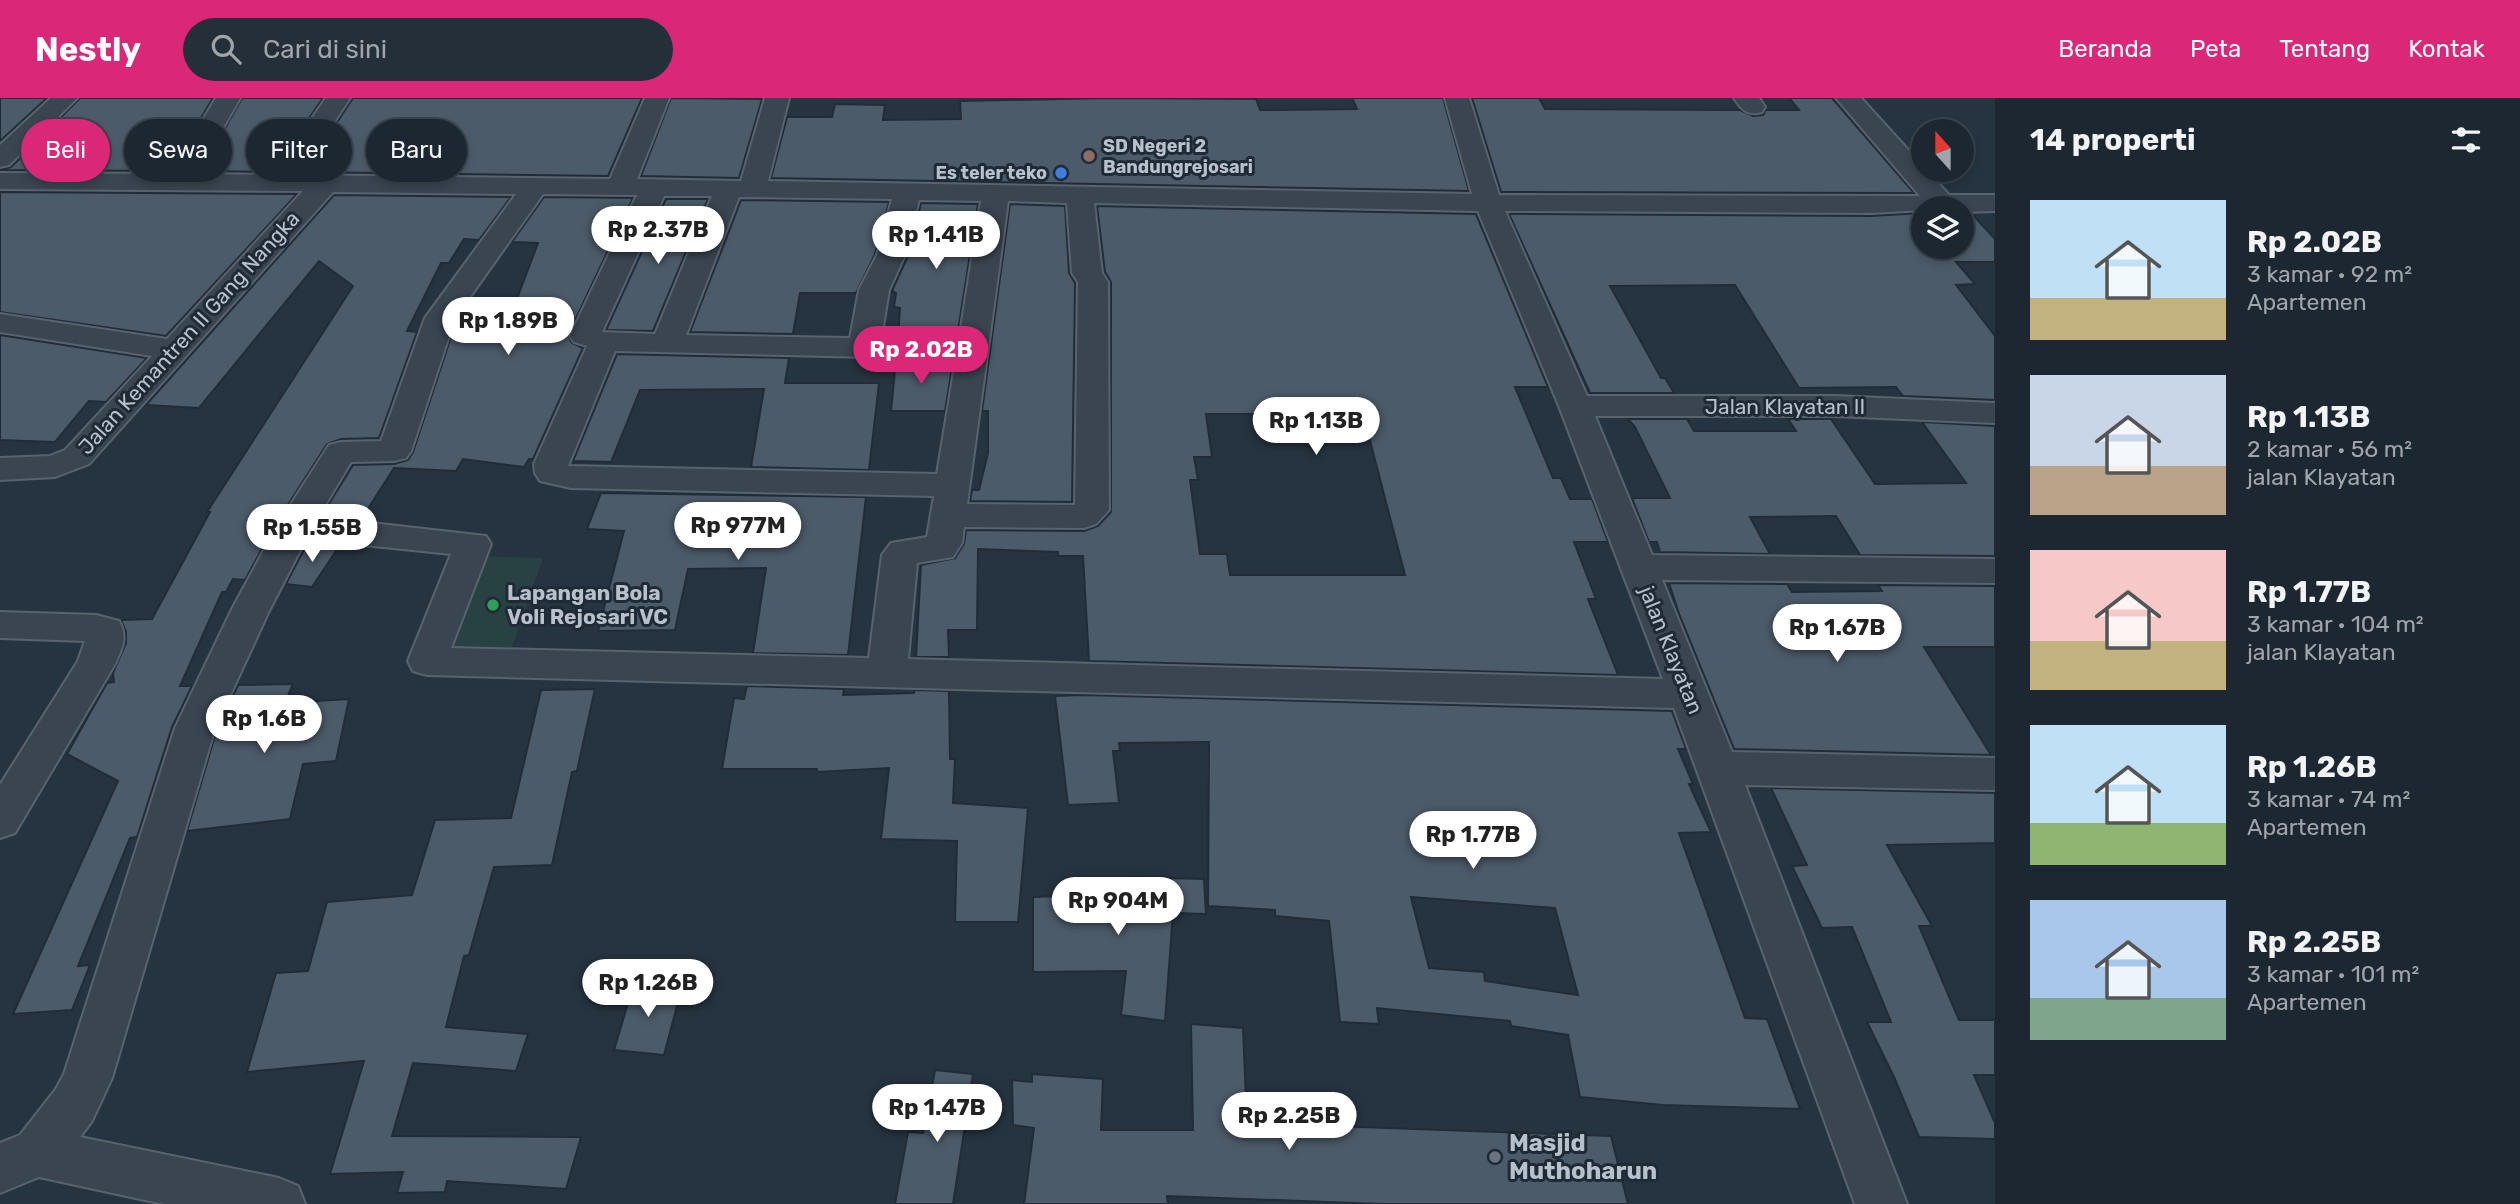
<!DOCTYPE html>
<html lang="id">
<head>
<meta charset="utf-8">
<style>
  body { margin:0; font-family:Rubik,sans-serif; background:#252f39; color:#f1f3f6; height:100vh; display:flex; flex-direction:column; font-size:26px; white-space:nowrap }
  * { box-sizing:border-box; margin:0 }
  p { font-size:23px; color:#a0a5ab }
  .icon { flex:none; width:38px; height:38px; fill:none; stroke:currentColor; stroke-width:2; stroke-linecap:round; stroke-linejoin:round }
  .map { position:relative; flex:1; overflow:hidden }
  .panel { display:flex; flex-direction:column; background:#1c2731; width:525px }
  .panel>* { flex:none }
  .guide { position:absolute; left:21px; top:21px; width:665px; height:63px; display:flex; gap:14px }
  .needle { width:46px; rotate:339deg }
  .tools { position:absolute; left:1911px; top:21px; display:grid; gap:14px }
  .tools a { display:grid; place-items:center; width:63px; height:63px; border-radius:50%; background:#1c2731; box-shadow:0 4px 10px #0003,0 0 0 2px #3a444d; font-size:35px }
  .price { position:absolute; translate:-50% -60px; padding:0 16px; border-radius:24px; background:#fff; color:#222; font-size:23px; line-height:46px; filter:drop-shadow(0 2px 4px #0008) }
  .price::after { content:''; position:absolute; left:50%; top:42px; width:21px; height:16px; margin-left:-10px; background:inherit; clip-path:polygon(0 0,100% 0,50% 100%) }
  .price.selected { background:#db2777; color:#fff }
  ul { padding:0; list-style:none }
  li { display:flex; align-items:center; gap:21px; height:175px; padding:0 35px }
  li span { display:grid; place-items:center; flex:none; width:196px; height:140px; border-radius:0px; color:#555 }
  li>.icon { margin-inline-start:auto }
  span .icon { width:84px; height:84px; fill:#fffc; stroke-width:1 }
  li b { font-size:30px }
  h2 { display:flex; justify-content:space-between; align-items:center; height:84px; padding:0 35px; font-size:30px }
  .tag { padding:0 24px; border-radius:32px; background:#1c2731; box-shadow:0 4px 10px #0003,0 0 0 2px #3a444d; font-size:24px; line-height:63px }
  .tag.selected { background:#db2777; color:#fff }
  header { display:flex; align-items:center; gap:42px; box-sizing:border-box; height:98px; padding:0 35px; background:#db2777; color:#fff }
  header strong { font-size:33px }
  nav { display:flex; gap:38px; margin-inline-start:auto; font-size:24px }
  .search { width:490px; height:63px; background:#252f39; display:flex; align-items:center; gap:18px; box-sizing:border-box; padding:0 24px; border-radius:38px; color:#a0a5ab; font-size:26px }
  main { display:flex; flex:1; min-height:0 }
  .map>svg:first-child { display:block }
  .green { fill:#284142 }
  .building { fill:#4c5b6a; stroke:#212c38; stroke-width:2; fill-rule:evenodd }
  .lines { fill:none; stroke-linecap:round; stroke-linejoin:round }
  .street-casing { stroke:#58636e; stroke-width:4 }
  .street { fill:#3a4551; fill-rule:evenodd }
  .education-dot { fill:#8d6e63; stroke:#1f2a36; stroke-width:2.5 }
  .shop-dot { fill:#3f7fe0; stroke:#1f2a36; stroke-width:2.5 }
  .leisure-dot { fill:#2e9e5b; stroke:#1f2a36; stroke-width:2.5 }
  .worship-dot { fill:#6b7280; stroke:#1f2a36; stroke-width:2.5 }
  .labels { text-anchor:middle; stroke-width:6; stroke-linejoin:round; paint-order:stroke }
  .far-poi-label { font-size:18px; font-weight:bold; fill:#b7c0cb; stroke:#1f2a36; text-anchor:start }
  .street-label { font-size:21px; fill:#b7c0cb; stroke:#1f2a36 }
  .poi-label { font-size:21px; font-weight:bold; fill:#b7c0cb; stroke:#1f2a36; text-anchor:start }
  .near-poi-label { font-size:24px; font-weight:bold; fill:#b7c0cb; stroke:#1f2a36; text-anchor:start }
</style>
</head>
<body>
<header>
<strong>Nestly</strong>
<div class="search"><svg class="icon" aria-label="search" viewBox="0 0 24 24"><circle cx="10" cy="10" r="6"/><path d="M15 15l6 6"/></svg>Cari di sini</div>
<nav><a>Beranda</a><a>Peta</a><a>Tentang</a><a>Kontak</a></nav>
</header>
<main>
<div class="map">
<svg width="1995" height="1106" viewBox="0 0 1995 1106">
  <rect width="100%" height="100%" fill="#263441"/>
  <polygon class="green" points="477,458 543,460 510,555 441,554"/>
  <g class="building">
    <polygon points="0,0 47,0 0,43"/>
    <polygon points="80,0 213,0 169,73 0,72 11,69"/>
    <polygon points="242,0 323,0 272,74 201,73"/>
    <polygon points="353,0 642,0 608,78 304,74"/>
    <polygon points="671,0 762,1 739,80 641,78"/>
    <polygon points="1110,0 1256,1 1260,12 1357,11 1352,0 1443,0 1469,93 771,80 787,19 832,19 835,6 885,7 883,22 961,21 960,3"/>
    <polygon points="1472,0 1539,0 1545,11 1740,12 1753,18 1763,17 1766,12 1799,12 1789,0 1832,0 1914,95 1501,94"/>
    <polygon points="0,94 297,96 166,238 0,214"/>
    <polygon points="334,97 511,99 479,142 464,141 449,165 441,165 407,233 417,234 379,340 341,341 327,346 275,427 245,482 233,481 226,494 222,494 180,588 192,588 172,629 137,739 130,740 78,868 90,867 72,912 13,916 118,683 67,656 107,585 114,584 113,575 126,545 126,534 121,522 152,521 210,414 207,414 353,188 319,163 199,310 146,307"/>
    <polygon points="544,99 633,100 568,237 572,245 583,250 533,361 529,361 524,369 463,361 456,373 394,370 364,417 358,421 322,417 353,367 394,366 408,362 413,354 452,236 502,240 538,145 512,144"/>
    <polygon points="666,101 708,101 653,233 606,232"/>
    <polygon points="741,102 889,104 875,156 856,195 800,195 793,236 690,234"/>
    <polygon points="921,105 978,106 957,239 898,239 900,210 894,209 896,195 892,193 908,158"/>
    <polygon points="1010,106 1065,108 1069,175 1075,185 1072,404 970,403 972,392 979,392 988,355 988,313 982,313"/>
    <path d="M1097 108 1476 116 1548 289H1515L1553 380H1561L1570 401H1592L1608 444H1574L1596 501H1588L1618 577 1089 563 1083 458H1058V454L978 451 977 532H948L949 559H916L921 467 955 460 964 446 966 432 1084 433 1098 428 1111 414V184L1105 174ZM1206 316H1363L1405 477H1230L1227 456H1200L1190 382H1198L1194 359H1212Z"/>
    <polygon points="1923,115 1923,149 1962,149 1962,116 1972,116 1995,141 1995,164 1956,164 1975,186 1956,187 1995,238 1995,302 1903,298 1896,289 1799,290 1735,187 1610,188 1661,280 1665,280 1674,295 1590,295 1509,116 1871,118"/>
    <polygon points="0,237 147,260 106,304 89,303 55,344 0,342"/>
    <polygon points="617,256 789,260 785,285 879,285 869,372 751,369 764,291 640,292 611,364 573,363"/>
    <polygon points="896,262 953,264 945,313 891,313"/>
    <polygon points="1628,321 1687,321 1694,333 1796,333 1788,321 1831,321 1875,386 1966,385 1922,324 1995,328 1995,458 1860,457 1836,418 1750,419 1770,456 1660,454 1657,444 1649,444 1632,400 1670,400 1635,329"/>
    <polygon points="601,395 866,399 848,557 753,555 766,470 688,471 675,532 598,533 624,433 587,431"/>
    <polygon points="308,444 340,447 312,489 286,486"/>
    <polygon points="1669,485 1787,486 1792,494 1882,493 1878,487 1995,488 1995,549 1924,549 1991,657 1734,651 1679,516"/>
    <polygon points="293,586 285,605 349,601 336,663 303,666 290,721 187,733 217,631 238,587"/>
    <polygon points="747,588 844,591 843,597 914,595 914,592 949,593 950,661 955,661 953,705 1028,710 1018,824 955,824 957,743 881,741 889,670 817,674 817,671 722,671 734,600 744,601"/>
    <polygon points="595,591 577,673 572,674 552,767 494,769 469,857 464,858 446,929 528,936 516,973 413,965 392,1038 581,1039 566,1091 447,1083 445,1094 397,1095 403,1074 330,1076 364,963 247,974 276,875 308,873 327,804 412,797 435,722 511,720 541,592"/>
    <path d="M1084 597 1672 613 1686 651H1678L1693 686H1689L1711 734 1679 735 1745 920 1767 921 1800 1011 1663 1007 1580 999 1568 937 1511 928 1510 923 1377 910 1379 926 1340 924 1329 823 1275 818V812L1208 808 1209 644 1119 645 1120 653H1113L1119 705 1068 707 1055 598ZM1411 799 1555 810 1578 897 1485 883 1484 874 1429 870Z"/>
    <polygon points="1771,690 1995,695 1995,745 1887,747 1932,828 1919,828 1959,922 1995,922 1995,977 1974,977 1995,1025 1995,1041 1919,1039 1894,979 1867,924 1891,924 1852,829 1822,830 1792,768 1807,767"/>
    <polygon points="1131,779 1204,781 1206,816 1173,815 1165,923 1121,917 1126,873 1033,874 1033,799 1131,795"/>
    <polygon points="634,885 682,889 664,957 614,952"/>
    <polygon points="1191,926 1243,930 1247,1025 1611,1038 1628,1106 1380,1106 1167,1098 1168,1106 1024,1106 1034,1030 1013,1027 1012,982 1032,984 1032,976 1103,981 1101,1032 1193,1032"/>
    <polygon points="935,972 973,976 953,1106 895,1106 908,1034 923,1035"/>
  </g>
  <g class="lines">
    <defs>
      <g id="street">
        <polygon points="51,0 77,0 9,67 0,69 0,47"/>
        <path d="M216 0H240L197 76 273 77 326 0H350L299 77 610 81 645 0H669L637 81 741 83 765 0H789L768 83 1472 96 1445 0H1469L1499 97 1920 98 1836 0H1861L1949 97H1995V113L1962 114V110L1871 115 1505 113 1587 298H1835L1995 305V325L1835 318H1595L1652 457 1995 461V485L1662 482 1732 654 1995 660V692L1745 687 1907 1106H1855L1674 610 427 577 413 573 408 563 451 456 306 441 269 513 215 630 112 980 92 1023 80 1039 279 1080 298 1088 305 1106H163L39 1079 0 1095V1045L20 1037 56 991 64 976 175 630 231 513 277 428 329 347 341 344 381 343 425 220 516 96 333 94 89 366 55 379 0 382V360L50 358 65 352 152 258 0 234V216L167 241 303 93 0 91V75L170 76ZM543 96 637 97 570 238 574 244 587 248 534 366 535 375 540 383 571 390 934 398 927 439 891 445 882 457 869 560 451 550 491 446 486 438 318 419 351 364 394 363 406 360 411 353 455 220ZM664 98H712L655 236 602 234ZM739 99 892 101 877 157 859 192 850 240 686 237ZM919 102 981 103 959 242 881 241 889 192 905 157ZM1008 103 1067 105 1072 175 1078 184 1075 407 967 406ZM1094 105 1478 113 1559 308 1663 581 908 561 917 465 953 459 962 445 964 429 1084 430 1096 426 1109 412 1108 184 1102 175ZM615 253 956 261 937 376 568 368Z"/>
        <path d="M1734 0H1759L1765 9 1762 14C1747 18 1742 12 1734 0Z"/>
        <path d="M0 514 96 517 119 523C128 539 122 551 115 566L15 735 0 740V687L78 563 85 543 0 540Z"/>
      </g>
    </defs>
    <use href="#street" class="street-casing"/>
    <use href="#street" class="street"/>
  </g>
  <circle class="education-dot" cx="1089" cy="58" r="7"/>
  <circle class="shop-dot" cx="1061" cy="75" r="7"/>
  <circle class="leisure-dot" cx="493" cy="507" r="7"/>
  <circle class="worship-dot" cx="1495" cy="1059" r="7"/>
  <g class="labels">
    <g class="far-poi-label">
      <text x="1103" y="54">SD Negeri 2<tspan x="1103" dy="21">Bandungrejosari</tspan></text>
      <text x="1047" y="81" text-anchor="end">Es teler teko</text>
    </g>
    <g class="street-label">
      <text transform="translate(189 235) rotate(-48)" y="7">Jalan Kemantren II Gang Nangka</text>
      <text x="1785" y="316">Jalan Klayatan II</text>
      <text transform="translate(1671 552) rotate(68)" y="7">jalan Klayatan</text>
    </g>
    <g class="poi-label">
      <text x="507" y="502">Lapangan Bola<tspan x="507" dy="24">Voli Rejosari VC</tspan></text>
    </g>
    <g class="near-poi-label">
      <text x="1509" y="1053">Masjid<tspan x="1509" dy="28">Muthoharun</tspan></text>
    </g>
  </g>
</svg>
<div class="tools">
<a><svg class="needle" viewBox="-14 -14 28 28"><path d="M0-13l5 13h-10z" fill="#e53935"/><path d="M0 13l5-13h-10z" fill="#a0a5ab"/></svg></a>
<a><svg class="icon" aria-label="layers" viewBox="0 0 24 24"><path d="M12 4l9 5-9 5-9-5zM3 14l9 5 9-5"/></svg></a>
</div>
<b class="price" style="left:658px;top:168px">Rp 2.37B</b>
<b class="price" style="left:936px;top:173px">Rp 1.41B</b>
<b class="price" style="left:508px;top:259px">Rp 1.89B</b>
<b class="price selected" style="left:921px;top:288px">Rp 2.02B</b>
<b class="price" style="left:1316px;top:359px">Rp 1.13B</b>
<b class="price" style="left:738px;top:464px">Rp 977M</b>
<b class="price" style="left:312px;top:466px">Rp 1.55B</b>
<b class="price" style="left:1837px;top:566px">Rp 1.67B</b>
<b class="price" style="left:264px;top:657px">Rp 1.6B</b>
<b class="price" style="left:1473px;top:773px">Rp 1.77B</b>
<b class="price" style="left:1118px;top:839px">Rp 904M</b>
<b class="price" style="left:648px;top:921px">Rp 1.26B</b>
<b class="price" style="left:937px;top:1046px">Rp 1.47B</b>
<b class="price" style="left:1289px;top:1054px">Rp 2.25B</b>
<div class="guide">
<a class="tag selected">Beli</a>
<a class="tag">Sewa</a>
<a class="tag">Filter</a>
<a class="tag">Baru</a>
</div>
</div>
<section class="panel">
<h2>14 properti<svg class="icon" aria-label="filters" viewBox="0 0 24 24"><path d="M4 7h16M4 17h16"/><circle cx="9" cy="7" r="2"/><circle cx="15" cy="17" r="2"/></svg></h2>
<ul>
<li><span style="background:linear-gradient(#bfe0f5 70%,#c2b280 0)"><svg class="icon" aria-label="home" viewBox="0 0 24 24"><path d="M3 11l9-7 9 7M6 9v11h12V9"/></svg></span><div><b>Rp 2.02B</b><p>3 kamar · 92 m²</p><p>Apartemen</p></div></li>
<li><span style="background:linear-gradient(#c9d6e8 65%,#b9a48a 0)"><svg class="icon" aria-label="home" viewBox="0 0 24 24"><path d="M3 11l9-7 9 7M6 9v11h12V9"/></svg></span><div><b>Rp 1.13B</b><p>2 kamar · 56 m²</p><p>jalan Klayatan</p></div></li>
<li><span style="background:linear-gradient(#f6c9c9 65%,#c2b280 0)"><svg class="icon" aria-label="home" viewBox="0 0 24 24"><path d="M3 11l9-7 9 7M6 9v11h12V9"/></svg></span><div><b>Rp 1.77B</b><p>3 kamar · 104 m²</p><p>jalan Klayatan</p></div></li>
<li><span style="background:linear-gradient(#bfe0f5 70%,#8fb573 0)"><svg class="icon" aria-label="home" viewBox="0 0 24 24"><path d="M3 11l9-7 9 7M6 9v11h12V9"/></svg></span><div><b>Rp 1.26B</b><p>3 kamar · 74 m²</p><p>Apartemen</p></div></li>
<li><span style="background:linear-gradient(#a9c7e8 70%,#7fa58c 0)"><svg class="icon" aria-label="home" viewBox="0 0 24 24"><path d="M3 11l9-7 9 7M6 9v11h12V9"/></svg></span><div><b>Rp 2.25B</b><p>3 kamar · 101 m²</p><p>Apartemen</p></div></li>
</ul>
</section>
</main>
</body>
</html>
